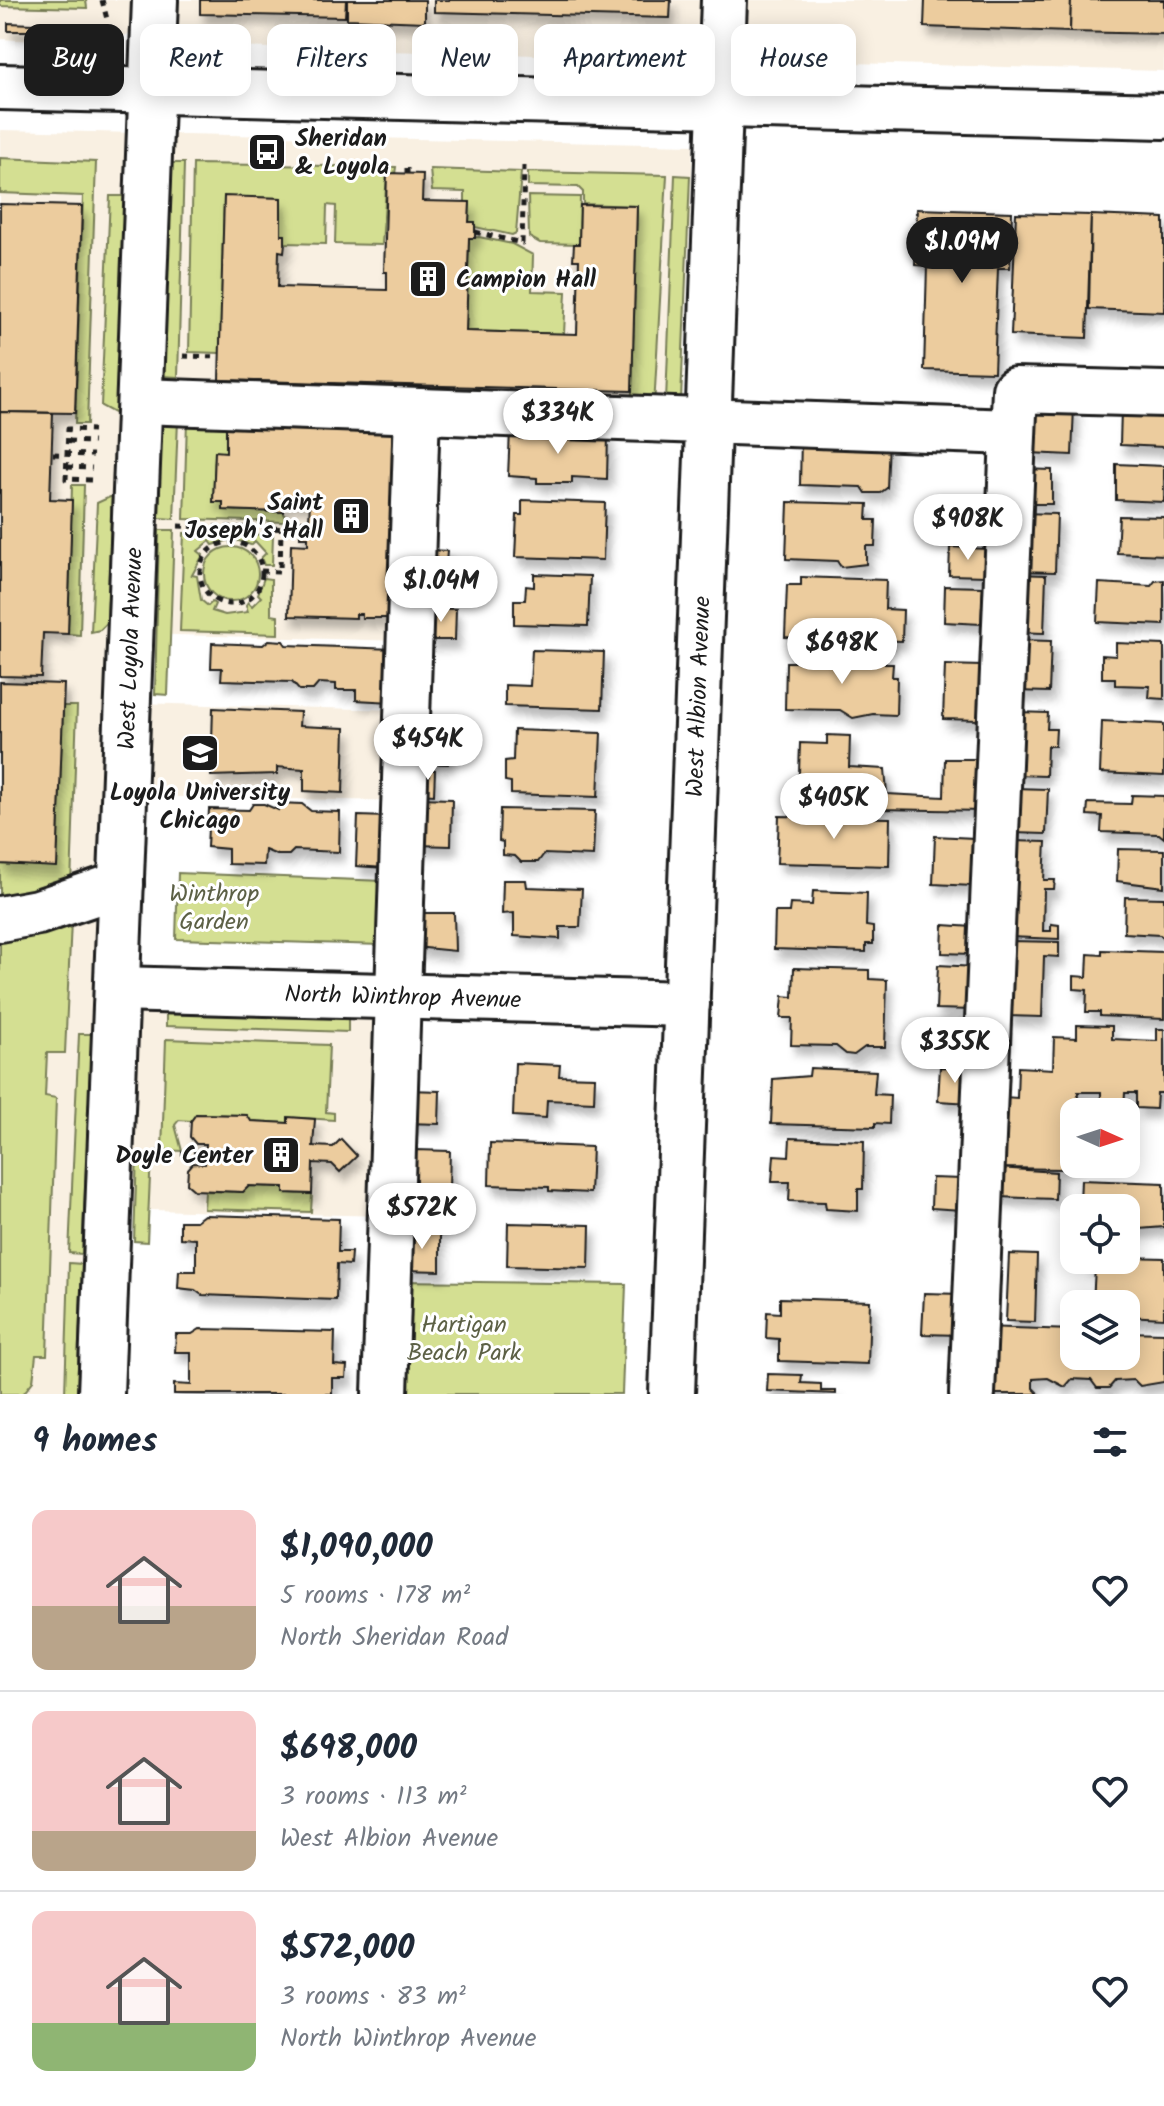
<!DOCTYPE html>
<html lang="en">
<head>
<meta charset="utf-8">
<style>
  body { margin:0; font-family:Kalam,sans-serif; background:#f2f2f3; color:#1f2937; height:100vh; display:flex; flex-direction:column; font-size:30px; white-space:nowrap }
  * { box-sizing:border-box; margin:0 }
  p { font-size:26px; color:#747a83 }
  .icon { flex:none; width:44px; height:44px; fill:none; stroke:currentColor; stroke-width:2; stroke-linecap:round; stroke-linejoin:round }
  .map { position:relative; height:1394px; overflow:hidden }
  .panel { display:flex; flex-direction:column; background:#fff; flex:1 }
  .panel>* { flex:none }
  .guide { position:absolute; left:24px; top:24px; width:1116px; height:72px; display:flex; gap:16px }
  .needle { width:52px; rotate:93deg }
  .fabs { position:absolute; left:1060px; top:1098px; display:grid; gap:16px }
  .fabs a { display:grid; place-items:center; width:80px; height:80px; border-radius:16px; background:#fff; box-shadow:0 4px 20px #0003; font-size:40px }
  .price { position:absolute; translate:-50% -68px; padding:0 18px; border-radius:28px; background:#fff; color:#222; font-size:26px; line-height:52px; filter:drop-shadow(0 2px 4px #0008) }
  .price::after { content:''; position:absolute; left:50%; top:48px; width:24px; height:18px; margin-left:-12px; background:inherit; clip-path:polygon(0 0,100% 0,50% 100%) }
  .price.selected { background:#1c1c1c; color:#fff }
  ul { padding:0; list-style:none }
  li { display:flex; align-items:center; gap:24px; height:200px; padding:0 32px }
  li+li { border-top:2px solid #e0e1e3 }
  li span { display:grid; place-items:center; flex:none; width:224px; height:160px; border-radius:16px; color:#555 }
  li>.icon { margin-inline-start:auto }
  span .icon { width:96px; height:96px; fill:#fffc; stroke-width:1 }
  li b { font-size:34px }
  h2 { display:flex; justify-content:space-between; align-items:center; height:96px; padding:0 32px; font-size:34px }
  .tag { padding:0 28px; border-radius:16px; background:#fff; box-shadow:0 4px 20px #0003; font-size:28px; line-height:72px }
  .tag.selected { background:#1c1c1c; color:#fff }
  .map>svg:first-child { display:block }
  .built { fill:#f9f0e2 }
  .green { fill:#d4df92; stroke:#787e57; stroke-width:2 }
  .building { fill:#eccc9e; stroke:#1c1c1c; stroke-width:2; filter:url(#shadow) }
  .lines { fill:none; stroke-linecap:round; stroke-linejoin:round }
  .minor-casing { stroke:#1c1c1c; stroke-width:50 }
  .major-casing { stroke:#1c1c1c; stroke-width:50 }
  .path { stroke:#1c1c1c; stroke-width:5; stroke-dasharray:6 6; stroke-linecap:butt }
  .minor { stroke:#fff; stroke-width:44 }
  .major { stroke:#fff; stroke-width:44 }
  .labels { text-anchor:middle; stroke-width:6; stroke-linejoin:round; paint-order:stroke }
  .poi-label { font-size:24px; font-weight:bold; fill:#1c1c1c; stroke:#fff; text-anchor:start }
  .street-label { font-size:24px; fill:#1c1c1c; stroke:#fff }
  .park-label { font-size:24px; fill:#5c6045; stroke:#fff }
</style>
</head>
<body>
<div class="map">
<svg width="1164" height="1394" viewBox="0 0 1164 1394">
  <defs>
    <filter id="shadow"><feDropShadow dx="5" dy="9" stdDeviation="4" flood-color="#0004"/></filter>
  </defs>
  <rect width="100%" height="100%" fill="#fff"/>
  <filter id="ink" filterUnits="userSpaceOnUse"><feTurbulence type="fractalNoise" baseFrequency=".0125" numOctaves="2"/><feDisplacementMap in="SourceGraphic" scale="16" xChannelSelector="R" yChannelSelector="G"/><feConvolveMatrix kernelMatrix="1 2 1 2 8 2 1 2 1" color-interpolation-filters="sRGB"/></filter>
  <g filter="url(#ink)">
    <g class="built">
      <polygon points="0,0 137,0 134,25 128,34 107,45 0,39"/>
      <polygon points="171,0 1164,0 1164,71 192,46 176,40 171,24"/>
      <polygon points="0,130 693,145 682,414 414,406 407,641 137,634 135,703 400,710 398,801 131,796 125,998 392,1007 385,1216 114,1209 107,1394 0,1394"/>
    </g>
    <g class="green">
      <polygon points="0,0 86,0 87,8 0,6"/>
      <polygon points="0,158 96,162 87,424 75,424 83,196 0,193"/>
      <polygon points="169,163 184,163 178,377 163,376"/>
      <polygon points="193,164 396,167 395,174 387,174 382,245 335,244 336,206 327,205 326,244 285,243 285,235 281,235 281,198 224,197 220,353 189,352"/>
      <polygon points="430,169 521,172 516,233 512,235 475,227 475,222 469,222 470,203 465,202 465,192 432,191"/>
      <polygon points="528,172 667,175 654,407 632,395 632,391 637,206 583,204 583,192 578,187 528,186"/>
      <polygon points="675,175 690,176 681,401 666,401"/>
      <polygon points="110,196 124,196 116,414 101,406"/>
      <polygon points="528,196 580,197 579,244 540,243 529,237"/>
      <polygon points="479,237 512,244 533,255 532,291 566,292 564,334 466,331 469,238"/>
      <polygon points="178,420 174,519 159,518 161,428 166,421"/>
      <polygon points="187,420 226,422 226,452 215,452 213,501 223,502 223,510 284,512 285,522 184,519"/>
      <polygon points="72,485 84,485 80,635 68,634"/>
      <polygon points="112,496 107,623 100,630 91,632 97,503"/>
      <polygon points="159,530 174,530 168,695 155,694"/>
      <polygon points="184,533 273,535 272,565 264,565 261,558 266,553 255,541 251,545 233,539 213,545 210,541 198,551 203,555 192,575 197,576 201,600 208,606 212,602 215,604 212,611 225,615 248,612 246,605 248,602 252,606 261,597 258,594 264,578 271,579 271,615 278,616 278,634 180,631"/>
      <circle cx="231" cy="574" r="27"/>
      <polygon points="63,706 77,706 71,886 0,908 0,864 57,866"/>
      <polygon points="178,873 384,881 382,945 176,939"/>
      <polygon points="71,921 65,1053 47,1053 45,1096 56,1098 47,1355 36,1355 33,1381 23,1394 0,1394 0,939"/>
      <polygon points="166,1010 348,1016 348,1032 166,1026"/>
      <polygon points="79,1034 92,1034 82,1254 69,1253"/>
      <polygon points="166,1039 329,1045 326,1112 334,1113 334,1120 288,1117 288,1123 251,1121 247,1115 196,1114 191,1121 179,1120 175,1125 182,1151 162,1150"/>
      <polygon points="137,1154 151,1155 147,1242 134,1241"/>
      <polygon points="249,1186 284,1187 284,1193 312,1194 311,1212 204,1209 205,1191 243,1192"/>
      <polygon points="69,1263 82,1264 77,1394 65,1394"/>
      <polygon points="398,1281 626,1284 622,1394 394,1394"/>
    </g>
    <g class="building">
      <polygon points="200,0 346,0 345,17 200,14"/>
      <polygon points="347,0 425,0 425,22 347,19"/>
      <polygon points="434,0 671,0 670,18 434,12"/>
      <polygon points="925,0 1071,0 1070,32 924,27"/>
      <polygon points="1071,0 1164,0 1164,34 1070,32"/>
      <polygon points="8,23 32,24 32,31 8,31"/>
      <polygon points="387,173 423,174 422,201 470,202 469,222 475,222 475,238 469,238 466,331 577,334 579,260 573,260 574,244 579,244 580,205 637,206 632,391 219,380 224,196 281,198 281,235 285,235 285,243 284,252 279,251 278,287 387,290 387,272 384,272"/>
      <polygon points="0,204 82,206 75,413 0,412"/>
      <polygon points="917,209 1012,212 1010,268 998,268 994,372 924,370 927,266 915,265"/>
      <polygon points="1016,213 1091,215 1087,338 1011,335"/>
      <polygon points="1091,215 1164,218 1164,312 1089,309"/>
      <polygon points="1032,405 1074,407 1072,455 1030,453"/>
      <polygon points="1121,409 1164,410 1164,447 1120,445"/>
      <polygon points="0,412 53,413 50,499 72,500 68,634 43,633 41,677 0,676"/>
      <polygon points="226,422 397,426 390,618 362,618 362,614 356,614 356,618 289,616 291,544 308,545 308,537 300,537 300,529 301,520 309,520 310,503 284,502 284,512 223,510 223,502 213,502 215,451 226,452"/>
      <polygon points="510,431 608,434 607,479 572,477 572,483 537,483 537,478 508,476"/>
      <polygon points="801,438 889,441 887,488 880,493 866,493 862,487 800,485"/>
      <polygon points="1116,464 1164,466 1164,502 1116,500"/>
      <polygon points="1022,469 1052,470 1052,504 1022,504"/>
      <polygon points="522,500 605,503 603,560 515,557 517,515 522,515"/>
      <polygon points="788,502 868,504 867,520 876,520 875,546 866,546 866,564 841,567 837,561 786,559"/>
      <polygon points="1021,513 1057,514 1055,572 1019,571"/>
      <polygon points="1119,516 1164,517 1164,555 1117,553"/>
      <polygon points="950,547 987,549 987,576 949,575"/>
      <polygon points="430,550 447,551 446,564 429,563"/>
      <polygon points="534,574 590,576 588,626 514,624 514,600 525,600 526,586 534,587"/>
      <polygon points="1015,574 1046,575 1044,633 1013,632"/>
      <polygon points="801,577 886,580 885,609 903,610 902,641 785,637 787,585 801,585"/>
      <polygon points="1164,580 1164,625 1097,622 1099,583 1151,586 1155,581"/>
      <polygon points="945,586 983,587 981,624 944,622"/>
      <polygon points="426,608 456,609 455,640 426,640"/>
      <polygon points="269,640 283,641 286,645 394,649 392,702 356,700 356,690 336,690 336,684 319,683 313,690 299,690 292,682 221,680 222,668 211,668 212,643 263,645"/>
      <polygon points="1018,640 1051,641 1049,692 1016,691"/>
      <polygon points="1116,643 1164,645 1164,699 1149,698 1150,686 1115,685 1115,678 1102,678 1102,655 1116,656"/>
      <polygon points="532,650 604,652 602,709 505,706 505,685 530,686"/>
      <polygon points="799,656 885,659 885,664 893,664 892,677 897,677 896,715 873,714 853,718 840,710 785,709 786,662 799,662"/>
      <polygon points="945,665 982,666 980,720 943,719"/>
      <polygon points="0,682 64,684 57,867 0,864"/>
      <polygon points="213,708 300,712 299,726 345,728 343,793 304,791 304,769 277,767 277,774 211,776"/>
      <polygon points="1017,712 1048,713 1047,729 1056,729 1055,746 1047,746 1046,776 1015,775"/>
      <polygon points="420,720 450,721 448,764 419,763"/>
      <polygon points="1102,721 1164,724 1164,776 1100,773"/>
      <polygon points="514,730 601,733 598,797 511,794 511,782 505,781 505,761 513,760"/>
      <polygon points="827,735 850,736 849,767 885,769 887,794 944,797 945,759 985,759 983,811 881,809 885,805 798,799 793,782 799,773 800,743 827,744"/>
      <polygon points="421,769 435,770 434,795 420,794"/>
      <polygon points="1014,788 1048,789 1046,834 1013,833"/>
      <polygon points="1132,795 1164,796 1164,838 1159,834 1101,832 1102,816 1087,815 1088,803 1131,804"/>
      <polygon points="418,798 452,799 451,846 417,845"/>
      <polygon points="278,803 302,804 311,811 340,812 339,852 294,850 289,855 277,855 265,850 264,865 228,864 228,849 207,847 209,809 249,810 253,804 264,804 278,810"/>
      <polygon points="500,809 595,811 593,856 544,854 538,862 521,862 515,856 503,855 503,842 499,841"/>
      <polygon points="358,816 387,817 385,868 356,866"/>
      <polygon points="779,816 890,818 889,866 777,863"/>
      <polygon points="935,836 974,838 973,886 933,884"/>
      <polygon points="1013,841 1046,842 1044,880 1055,880 1054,889 1044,889 1043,931 1051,931 1051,924 1059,925 1059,939 1009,937"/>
      <polygon points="1118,849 1164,850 1164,887 1117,881"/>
      <polygon points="503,880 526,880 527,887 582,889 580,927 560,927 560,939 514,936 514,913 502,914"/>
      <polygon points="813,891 867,893 866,926 873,927 873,944 866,944 866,952 774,949 775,912 789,912 790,904 812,905"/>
      <polygon points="1125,897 1164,898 1164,938 1160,935 1124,933"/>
      <polygon points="415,913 454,913 455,951 415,947"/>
      <polygon points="943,925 973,927 972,954 942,953"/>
      <polygon points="1009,941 1059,942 1059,957 1044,956 1042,1017 1007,1016"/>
      <polygon points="1102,950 1164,952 1164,1019 1100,1016 1100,1012 1086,1012 1087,990 1074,989 1074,976 1087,977 1088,954 1102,955"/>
      <polygon points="938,965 976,967 974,1010 936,1009"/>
      <polygon points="794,968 869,970 869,979 887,980 885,1047 865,1047 854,1055 846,1054 836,1046 791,1045 792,1018 781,1018 783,996 793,997"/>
      <polygon points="1077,1025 1112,1026 1112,1039 1157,1041 1157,1029 1164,1029 1164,1093 1157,1093 1156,1109 1136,1108 1136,1093 1125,1093 1124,1109 1101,1108 1101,1092 1078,1092 1077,1112 1064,1113 1064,1139 1074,1140 1074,1163 1064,1163 1063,1169 1003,1168 1005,1097 1017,1098 1018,1067 1053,1069 1054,1037 1077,1038"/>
      <polygon points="515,1063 560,1065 559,1076 595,1077 594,1102 547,1100 546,1118 513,1116"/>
      <polygon points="940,1067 972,1068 971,1103 938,1101"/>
      <polygon points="810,1068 876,1071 874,1094 890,1095 889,1124 875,1123 875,1127 771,1124 773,1079 809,1076"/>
      <polygon points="408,1090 440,1091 439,1124 406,1123"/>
      <polygon points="196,1114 247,1115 251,1121 288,1123 288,1117 315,1119 313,1146 333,1147 341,1139 357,1156 340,1172 332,1164 313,1163 312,1194 284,1193 284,1187 249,1186 243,1192 194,1190 187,1184 188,1169 193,1163 205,1164 206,1144 196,1144 190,1137 191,1121"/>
      <polygon points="790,1138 864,1141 863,1189 858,1189 858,1211 826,1209 825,1202 789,1201 790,1182 772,1182 774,1155 789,1156"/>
      <polygon points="490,1143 592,1147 590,1193 549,1191 549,1187 489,1185"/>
      <polygon points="416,1150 450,1151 449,1188 414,1187"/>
      <polygon points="997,1168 1056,1172 1055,1199 996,1197"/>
      <polygon points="932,1178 962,1179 962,1210 931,1208"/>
      <polygon points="1081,1180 1164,1183 1164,1227 1126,1230 1126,1208 1096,1208 1096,1203 1080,1202"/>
      <polygon points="204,1215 339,1219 338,1252 351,1252 350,1265 337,1264 336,1300 202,1295 195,1290 178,1288 179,1271 196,1271 196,1239 180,1238 180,1221 196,1221"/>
      <polygon points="508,1223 590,1225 589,1268 507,1266"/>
      <polygon points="405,1232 440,1232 440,1271 404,1270"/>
      <polygon points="1009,1254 1037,1255 1035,1322 1006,1321"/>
      <polygon points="1126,1257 1164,1258 1164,1318 1126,1316 1126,1304 1093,1304 1095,1267 1086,1264 1085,1260 1126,1260"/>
      <polygon points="924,1293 962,1294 960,1335 922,1334"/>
      <polygon points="780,1298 870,1301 868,1364 779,1361 779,1339 766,1338 767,1312 780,1313"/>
      <polygon points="984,1327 1074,1330 1074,1356 1126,1356 1126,1332 1164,1333 1164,1382 1140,1386 1134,1380 1115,1381 1109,1388 1097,1388 1091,1380 1072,1379 1065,1387 1048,1378 1033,1379 1033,1388 1039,1394 982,1394"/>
      <polygon points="200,1329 335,1332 334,1365 347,1366 346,1378 332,1378 332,1394 174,1394 174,1384 191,1385 191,1352 175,1352 176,1334 192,1334"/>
      <polygon points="768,1374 802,1375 801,1383 821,1384 821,1391 836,1391 836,1394 767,1391"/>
    </g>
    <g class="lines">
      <defs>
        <g id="minor">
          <polyline points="140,401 1012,432"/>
          <polyline points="0,919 38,912 121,884"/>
          <path id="s1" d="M117 989 687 1004"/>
          <path id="s2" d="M101 1394 155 0"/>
          <polyline points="385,1394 417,411"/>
          <path id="s3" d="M672 1394 724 0"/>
          <polyline points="972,1394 1015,390 1164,394"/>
        </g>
        <polyline id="major" points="0,87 1164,116"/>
      </defs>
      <use href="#minor" class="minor-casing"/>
      <use href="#major" class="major-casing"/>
      <g class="path">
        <polyline points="102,0 108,23"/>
        <polyline points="407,174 407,163"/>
        <polyline points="475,232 522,243 524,166"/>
        <polyline points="183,356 219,357"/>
        <polyline points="68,441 93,442"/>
        <polyline points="53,454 93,455"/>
        <polyline points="67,467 92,468"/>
        <polyline points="91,480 66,479 68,429 93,430"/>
        <polyline points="178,526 300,529"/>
        <circle cx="231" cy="573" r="31"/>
        <polyline points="261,571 280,572 281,529"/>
        <polyline points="157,1152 205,1154"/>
      </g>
      <use href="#minor" class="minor"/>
      <use href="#major" class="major"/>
    </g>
  </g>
  <defs>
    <symbol id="bus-square" viewBox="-11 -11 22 22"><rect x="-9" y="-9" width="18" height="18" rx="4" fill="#1c1c1c" stroke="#fff"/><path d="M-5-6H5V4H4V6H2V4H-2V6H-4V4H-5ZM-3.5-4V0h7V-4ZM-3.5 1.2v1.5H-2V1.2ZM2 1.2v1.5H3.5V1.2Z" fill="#fff"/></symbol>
    <symbol id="building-square" viewBox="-11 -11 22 22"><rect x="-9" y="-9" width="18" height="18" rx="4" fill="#1c1c1c" stroke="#fff"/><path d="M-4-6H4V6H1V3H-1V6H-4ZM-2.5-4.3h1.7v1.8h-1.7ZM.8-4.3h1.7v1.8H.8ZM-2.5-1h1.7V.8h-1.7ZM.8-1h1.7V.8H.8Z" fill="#fff"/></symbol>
    <symbol id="university-square" viewBox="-11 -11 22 22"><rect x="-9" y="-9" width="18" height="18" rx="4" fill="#1c1c1c" stroke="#fff"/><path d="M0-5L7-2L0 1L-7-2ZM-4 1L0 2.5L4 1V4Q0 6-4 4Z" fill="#fff"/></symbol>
  </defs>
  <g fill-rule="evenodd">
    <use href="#bus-square" x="245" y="130" width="44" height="44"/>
    <use href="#building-square" x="406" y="257" width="44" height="44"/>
    <use href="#building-square" x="329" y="494" width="44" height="44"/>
    <use href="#university-square" x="178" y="731" width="44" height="44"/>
    <use href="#building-square" x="259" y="1133" width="44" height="44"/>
  </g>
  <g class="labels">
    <g class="poi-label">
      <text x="295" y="146">Sheridan<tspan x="295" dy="28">&amp; Loyola</tspan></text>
      <text x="456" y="287">Campion Hall</text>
      <text x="323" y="510" text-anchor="end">Saint<tspan x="323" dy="28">Joseph's Hall</tspan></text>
      <text x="200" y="800" text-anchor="middle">Loyola University<tspan x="200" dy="28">Chicago</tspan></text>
      <text x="253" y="1163" text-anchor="end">Doyle Center</text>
    </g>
    <g class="street-label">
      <text dy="8" stroke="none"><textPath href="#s2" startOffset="746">West Loyola Avenue</textPath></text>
      <text dy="8" stroke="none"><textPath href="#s3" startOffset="698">West Albion Avenue</textPath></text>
      <text dy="8" stroke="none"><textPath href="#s1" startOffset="286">North Winthrop Avenue</textPath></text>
    </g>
    <g class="park-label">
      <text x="214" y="901">Winthrop<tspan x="214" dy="28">Garden</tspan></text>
      <text x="464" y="1332">Hartigan<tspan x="464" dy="28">Beach Park</tspan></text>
    </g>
  </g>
</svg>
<div class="fabs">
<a><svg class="needle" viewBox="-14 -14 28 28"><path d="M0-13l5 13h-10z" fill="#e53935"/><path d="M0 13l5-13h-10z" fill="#747a83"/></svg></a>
<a><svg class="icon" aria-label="locate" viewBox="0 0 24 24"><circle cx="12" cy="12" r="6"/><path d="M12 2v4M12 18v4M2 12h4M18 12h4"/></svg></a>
<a><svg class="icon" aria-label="layers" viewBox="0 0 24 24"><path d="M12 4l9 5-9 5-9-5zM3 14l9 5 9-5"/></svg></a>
</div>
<b class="price selected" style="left:962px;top:285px">$1.09M</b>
<b class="price" style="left:558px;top:456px">$334K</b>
<b class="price" style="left:968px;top:562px">$908K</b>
<b class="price" style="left:441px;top:624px">$1.04M</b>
<b class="price" style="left:842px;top:686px">$698K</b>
<b class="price" style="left:428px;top:782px">$454K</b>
<b class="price" style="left:834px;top:841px">$405K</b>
<b class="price" style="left:955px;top:1085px">$355K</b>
<b class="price" style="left:422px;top:1251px">$572K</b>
<div class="guide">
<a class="tag selected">Buy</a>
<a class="tag">Rent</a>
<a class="tag">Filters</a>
<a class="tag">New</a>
<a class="tag">Apartment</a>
<a class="tag">House</a>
</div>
</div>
<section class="panel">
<h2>9 homes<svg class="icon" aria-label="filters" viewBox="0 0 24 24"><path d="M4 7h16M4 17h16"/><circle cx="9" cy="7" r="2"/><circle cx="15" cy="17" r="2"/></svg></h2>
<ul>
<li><span style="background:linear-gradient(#f6c9c9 60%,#b9a48a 0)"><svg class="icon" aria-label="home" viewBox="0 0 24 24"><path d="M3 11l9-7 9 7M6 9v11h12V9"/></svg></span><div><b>$1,090,000</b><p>5 rooms · 178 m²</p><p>North Sheridan Road</p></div><svg class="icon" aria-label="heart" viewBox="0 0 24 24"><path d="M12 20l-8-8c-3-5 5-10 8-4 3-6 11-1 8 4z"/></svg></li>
<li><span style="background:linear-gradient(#f6c9c9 75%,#b9a48a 0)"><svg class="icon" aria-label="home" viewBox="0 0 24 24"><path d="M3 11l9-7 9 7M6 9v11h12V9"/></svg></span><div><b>$698,000</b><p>3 rooms · 113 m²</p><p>West Albion Avenue</p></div><svg class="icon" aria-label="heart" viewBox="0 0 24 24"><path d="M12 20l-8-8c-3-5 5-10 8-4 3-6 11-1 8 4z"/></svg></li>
<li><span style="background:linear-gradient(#f6c9c9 70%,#8fb573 0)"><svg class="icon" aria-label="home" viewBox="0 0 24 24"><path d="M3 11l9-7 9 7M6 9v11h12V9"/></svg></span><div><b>$572,000</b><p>3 rooms · 83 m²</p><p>North Winthrop Avenue</p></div><svg class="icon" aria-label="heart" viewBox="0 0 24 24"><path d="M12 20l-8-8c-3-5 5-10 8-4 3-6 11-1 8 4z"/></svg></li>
</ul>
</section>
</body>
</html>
